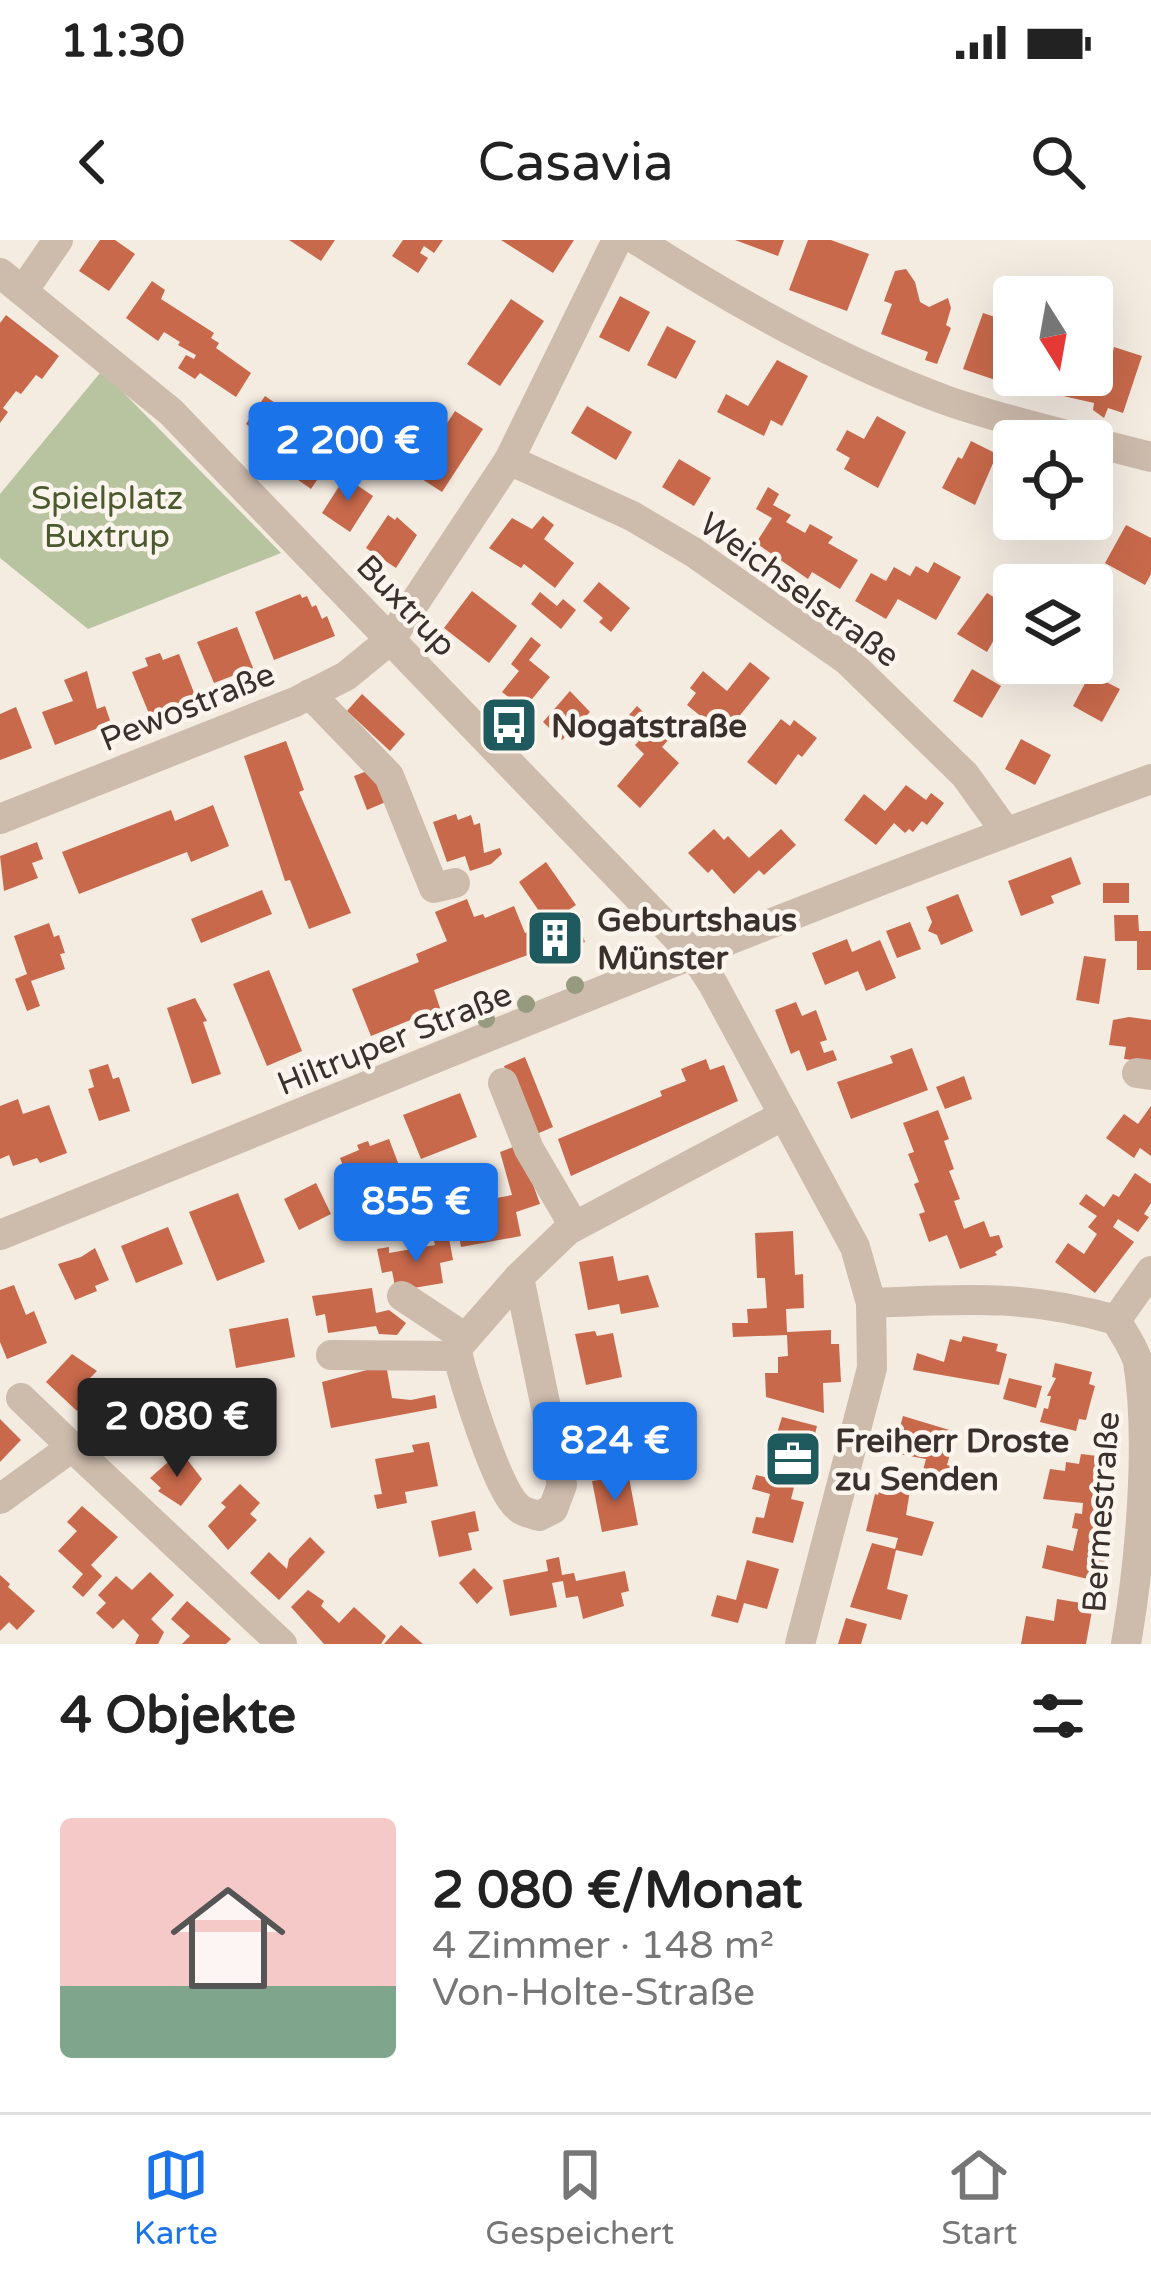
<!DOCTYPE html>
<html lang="de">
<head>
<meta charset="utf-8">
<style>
  body { margin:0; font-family:"Varela Round",sans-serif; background:#f2f2f2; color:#222; height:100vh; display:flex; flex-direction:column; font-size:45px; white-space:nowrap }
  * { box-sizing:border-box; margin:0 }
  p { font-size:39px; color:#767676 }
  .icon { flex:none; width:66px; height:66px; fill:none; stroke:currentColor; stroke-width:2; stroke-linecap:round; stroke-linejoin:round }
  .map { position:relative; height:1404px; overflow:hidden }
  .panel { display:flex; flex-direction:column; background:#fff; flex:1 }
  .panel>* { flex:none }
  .needle { width:78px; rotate:169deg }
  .fabs { position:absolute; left:993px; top:36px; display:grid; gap:24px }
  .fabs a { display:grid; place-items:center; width:120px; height:120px; border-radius:12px; background:#fff; box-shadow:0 12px 48px #0002; font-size:60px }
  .price { position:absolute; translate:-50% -102px; padding:0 27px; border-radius:12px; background:#1a73e8; color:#fff; font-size:39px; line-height:78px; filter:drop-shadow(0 3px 6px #0008) }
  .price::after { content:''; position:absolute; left:50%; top:72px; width:36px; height:27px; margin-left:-18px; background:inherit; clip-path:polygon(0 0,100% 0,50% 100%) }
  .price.active { background:#222; color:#fff }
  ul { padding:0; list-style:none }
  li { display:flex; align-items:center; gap:36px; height:300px; padding:0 60px }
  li+li { border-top:3px solid #e0e0e0 }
  li span { display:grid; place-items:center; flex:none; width:336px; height:240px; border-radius:12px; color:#555 }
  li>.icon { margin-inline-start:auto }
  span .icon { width:144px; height:144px; fill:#fffc; stroke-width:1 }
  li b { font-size:51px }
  h2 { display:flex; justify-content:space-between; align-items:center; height:144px; padding:0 60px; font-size:51px }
  .status { display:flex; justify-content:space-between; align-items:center; height:84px; padding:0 60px; background:#fff; direction:ltr }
  .status svg { height:33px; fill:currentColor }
  header { display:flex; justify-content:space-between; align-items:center; height:156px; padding:0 60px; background:#fff; font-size:54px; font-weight:600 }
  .tabs { display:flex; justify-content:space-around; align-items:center; height:168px; border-top:3px solid #e0e0e0; background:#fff; font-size:33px; color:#767676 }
  .tabs a { display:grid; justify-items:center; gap:6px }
  .tabs .active { color:#1a73e8 }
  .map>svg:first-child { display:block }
  .green { fill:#b8c4a0 }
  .building { fill:#c8694b }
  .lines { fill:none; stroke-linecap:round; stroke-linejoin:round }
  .minor { stroke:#cdbbac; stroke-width:30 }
  .tree { fill:#969b7f }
  .labels { text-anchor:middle; stroke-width:9; stroke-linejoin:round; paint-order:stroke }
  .park-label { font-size:33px; fill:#4a5a2e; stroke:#fbf5ee }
  .street-label { font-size:33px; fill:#3b302b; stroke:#fbf5ee }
  .poi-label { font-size:33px; font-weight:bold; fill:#3b302b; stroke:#fbf5ee; text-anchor:start }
</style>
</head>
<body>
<div class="status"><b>11:30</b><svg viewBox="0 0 49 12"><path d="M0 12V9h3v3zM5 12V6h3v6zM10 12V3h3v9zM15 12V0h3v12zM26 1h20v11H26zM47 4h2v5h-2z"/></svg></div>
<header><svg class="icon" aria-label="back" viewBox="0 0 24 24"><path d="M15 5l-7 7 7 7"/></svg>Casavia<svg class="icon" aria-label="search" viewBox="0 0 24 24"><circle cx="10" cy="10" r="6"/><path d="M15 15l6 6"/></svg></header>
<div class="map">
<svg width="1151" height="1404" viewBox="0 0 1151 1404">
  <rect width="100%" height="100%" fill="#f4ebe1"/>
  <polygon class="green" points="100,133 119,148 281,313 88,389 0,318 0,254"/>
  <g class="building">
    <polygon points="100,0 115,0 135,14 109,51 79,31"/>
    <polygon points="289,0 335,0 321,21"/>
    <polygon points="403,0 443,0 434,13 424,6 420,13 428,18 418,33 392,16"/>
    <polygon points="501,0 574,0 553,33"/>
    <polygon points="735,0 784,0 778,16"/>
    <polygon points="808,0 831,0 869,14 847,71 789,50"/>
    <polygon points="906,29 915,42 920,62 929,67 948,58 951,68 946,85 951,88 937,124 925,120 928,112 881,94 892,64 884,61 895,31"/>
    <polygon points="152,41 165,50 161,59 214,93 211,98 219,103 216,108 251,133 236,157 200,133 195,139 178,128 186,115 194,119 196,115 178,105 180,102 164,92 158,101 126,78"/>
    <polygon points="620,56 650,72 629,112 599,97"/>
    <polygon points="511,59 544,81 500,146 467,124"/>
    <polygon points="983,73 1004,80 1003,85 1014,88 1014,135 1050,135 1042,156 963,129"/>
    <polygon points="6,75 59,116 42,139 36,135 21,154 16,151 3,168 8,172 0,183 0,83"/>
    <polygon points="667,86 696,101 676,139 647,125"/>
    <polygon points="1114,107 1142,116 1123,173 1108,168 1104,178 1093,170 1094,163 1050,153 1056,135 1092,135 1092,130 1108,135"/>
    <polygon points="777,120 808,136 782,186 771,180 764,196 717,172 726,154 748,166"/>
    <polygon points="265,156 284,169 288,162 324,186 313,202 321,208 315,221 325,228 311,249 291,235 305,214 271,191 266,198 246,184"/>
    <polygon points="587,166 632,192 616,220 571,193"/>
    <polygon points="455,171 483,189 442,252 414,234"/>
    <polygon points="877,176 906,192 878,248 844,229 850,218 836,210 847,190 864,199"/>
    <polygon points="971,201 997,214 975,265 942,248 958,217 962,219"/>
    <polygon points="679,219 711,238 694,266 662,247"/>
    <polygon points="345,237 373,256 350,292 322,273"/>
    <polygon points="768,247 779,254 773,265 791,275 786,282 805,293 810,284 833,297 828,303 858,320 840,349 812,332 808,339 756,303 772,278 756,269"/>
    <polygon points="388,275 395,280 397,277 417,295 396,328 366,308"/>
    <polygon points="543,276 554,285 544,299 574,323 555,348 524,324 521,328 489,308 512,278 532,289"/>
    <polygon points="1126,285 1151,298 1151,334 1145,345 1105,323"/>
    <polygon points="934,322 961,337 936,380 898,359 886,379 855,361 871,333 886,341 894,327 910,336 916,326 928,333"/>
    <polygon points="599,342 630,368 611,392 599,382 603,378 583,361"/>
    <polygon points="472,351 517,386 489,423 444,388"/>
    <polygon points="540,352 557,366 563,359 576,370 561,389 531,364"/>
    <polygon points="987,353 1012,368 987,412 957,394"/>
    <polygon points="300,354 302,358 307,356 312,367 316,365 322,379 327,376 335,396 274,420 255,372"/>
    <polygon points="237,387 253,428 214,443 197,402"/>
    <polygon points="531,397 541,405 529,420 550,437 524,469 502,452 519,431 511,424"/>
    <polygon points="160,413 163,420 179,414 198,463 152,481 132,432 148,426 145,418"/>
    <polygon points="750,422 770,438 724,495 687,465 696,453 690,448 703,431 727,451"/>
    <polygon points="972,429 1001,446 982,478 953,461"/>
    <polygon points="87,431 97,469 105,466 111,483 55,505 42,472 73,461 64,440"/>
    <polygon points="1090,434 1120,449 1102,482 1073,466"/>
    <polygon points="570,451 590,472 562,500 543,482"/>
    <polygon points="362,454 405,494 390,511 347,471"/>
    <polygon points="637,466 670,498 662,507 679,523 640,568 617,546 644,514 635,505 639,501 621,484"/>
    <polygon points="16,467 32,508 0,520 0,474"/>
    <polygon points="781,479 790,486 794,480 817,498 802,517 798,514 776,545 747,522"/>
    <polygon points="1021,499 1051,515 1035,545 1005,529"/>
    <polygon points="286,501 304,550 299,552 351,673 309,689 290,640 285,641 244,516"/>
    <polygon points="375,528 388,561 367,570 354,536"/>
    <polygon points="906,545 926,560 931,553 944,563 927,585 922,581 913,592 909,589 905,593 894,583 876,605 844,580 864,554 885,571"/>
    <polygon points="213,565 229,606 191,622 187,612 79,654 62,612 171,570 175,581"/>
    <polygon points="456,574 458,580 471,575 474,585 480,583 484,613 500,608 502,614 491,624 470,631 465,616 447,622 433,582"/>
    <polygon points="714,589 724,600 728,596 749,618 781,589 796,605 764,635 759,630 734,654 712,629 708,633 688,613"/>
    <polygon points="37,602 43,619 32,623 38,638 4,651 0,616"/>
    <polygon points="1071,617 1081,644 1051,656 1054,663 1021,676 1008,641"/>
    <polygon points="546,622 576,665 548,684 519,642"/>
    <rect x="1103" y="643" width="26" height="20"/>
    <polygon points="262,650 272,674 201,703 191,679"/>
    <polygon points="958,654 973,691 941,705 937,695 928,691 932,682 926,667"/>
    <polygon points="467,659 474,677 483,674 485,678 514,666 525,693 574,674 585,702 536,721 533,713 434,750 440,768 371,796 352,749 419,722 416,714 447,701 435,672"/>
    <polygon points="1114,675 1138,675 1139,691 1151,691 1151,730 1137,730 1137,701 1115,701"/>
    <polygon points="910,682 921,709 897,718 886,691"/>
    <polygon points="49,683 54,697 59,695 65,713 60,714 65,729 31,741 40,766 27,771 15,739 27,734 14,696"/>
    <polygon points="847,699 852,712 880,700 896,738 866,751 858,731 825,745 812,713"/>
    <polygon points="1084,716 1106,719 1099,764 1076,760"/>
    <polygon points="269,730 302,811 267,826 233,744"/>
    <polygon points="195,758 207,781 203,782 221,834 192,844 167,768"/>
    <polygon points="796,762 802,776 816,770 827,800 820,802 824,813 833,810 837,820 807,831 799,810 791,814 775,770"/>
    <polygon points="1129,777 1151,780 1151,822 1124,819 1126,807 1109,805 1113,780"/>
    <polygon points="912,808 928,850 851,879 837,842 893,823 890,816"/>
    <polygon points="525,817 553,887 532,896 504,826"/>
    <polygon points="706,819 710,830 724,825 738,861 571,936 558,899 662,856 660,851 686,841 681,829"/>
    <polygon points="108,824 113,839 119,837 130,871 99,881 88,849 94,847 89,830"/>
    <polygon points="964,836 972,859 945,869 936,847"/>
    <polygon points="460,853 477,897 421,919 403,875"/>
    <polygon points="18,859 23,874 49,865 67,913 40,923 37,918 13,926 9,915 0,919 0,866"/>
    <polygon points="1151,866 1151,916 1140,908 1134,918 1106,898 1124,874 1138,884"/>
    <polygon points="938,870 949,899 944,901 954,929 949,931 960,959 954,961 964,989 984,981 990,997 999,995 1003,1007 995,1012 997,1015 960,1029 947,995 929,1002 919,974 925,972 914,944 919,942 908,914 914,912 903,883"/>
    <polygon points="389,899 406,944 357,963 340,918 359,910 357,905 368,901 370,906"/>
    <polygon points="519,905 540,964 516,972 521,996 461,1007 454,966 512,955 500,912"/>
    <polygon points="1135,933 1151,944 1151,963 1144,974 1149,977 1138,992 1118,979 1113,987 1134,1002 1095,1053 1055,1022 1068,1003 1084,1014 1097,994 1088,987 1097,976 1079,964 1086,954 1104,967 1113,954 1119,957"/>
    <polygon points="316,943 331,974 299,990 284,959"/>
    <polygon points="238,953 265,1022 217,1041 189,972"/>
    <polygon points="168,987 183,1024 136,1043 121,1006"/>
    <polygon points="793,991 795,1035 803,1034 804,1068 786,1069 787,1092 831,1090 831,1104 839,1104 841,1142 823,1143 824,1173 766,1157 765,1133 778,1133 778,1117 788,1116 787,1095 733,1097 732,1083 748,1083 747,1069 767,1068 765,1038 757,1038 755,993"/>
    <polygon points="449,998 453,1020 440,1023 443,1043 396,1051 392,1031 382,1033 377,1009 389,1007 389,1013 435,1005 434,1001"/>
    <polygon points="95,1008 109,1040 95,1046 97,1051 75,1060 58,1024 81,1017"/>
    <polygon points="613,1016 618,1041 648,1035 659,1067 621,1074 619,1064 588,1070 579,1022"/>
    <polygon points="14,1045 26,1075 34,1071 47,1103 7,1119 0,1102 0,1050"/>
    <polygon points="372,1048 376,1073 389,1070 406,1083 397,1095 379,1094 376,1086 328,1093 325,1074 316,1076 312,1056"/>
    <polygon points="288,1078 295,1117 236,1128 229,1089"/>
    <polygon points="595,1091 597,1096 613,1093 622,1137 586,1145 575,1094"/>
    <polygon points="963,1096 998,1104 996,1111 1007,1114 999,1145 913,1130 917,1113 944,1122 950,1099 961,1102"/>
    <polygon points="72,1114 97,1131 90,1138 99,1146 77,1171 46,1142"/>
    <polygon points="1055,1123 1092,1132 1089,1144 1095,1146 1090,1164 1086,1180 1079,1179 1076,1191 1040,1182 1044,1168 1048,1169 1051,1156 1047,1156 1056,1138 1052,1137"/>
    <polygon points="382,1126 387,1130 392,1158 411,1160 435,1155 437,1168 331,1188 322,1142"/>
    <polygon points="1009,1138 1042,1146 1036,1168 1003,1159"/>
    <polygon points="121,1159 131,1169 127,1173 148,1193 126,1216 94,1186"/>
    <polygon points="598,1167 599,1172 616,1169 624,1212 610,1215 612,1226 590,1230 579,1171"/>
    <polygon points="903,1176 956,1192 947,1225 953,1227 949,1241 922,1234 926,1219 893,1213"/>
    <polygon points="782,1177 817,1186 805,1233 798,1232 791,1259 804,1262 793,1303 752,1293 756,1277 764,1278 770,1254 752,1249 756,1235 769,1238 772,1225 768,1223"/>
    <polygon points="0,1179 21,1200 0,1222"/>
    <polygon points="429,1202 438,1246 405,1252 407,1263 377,1269 374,1255 382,1254 375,1219 414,1212 412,1205"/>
    <polygon points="1081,1214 1097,1216 1096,1225 1103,1226 1101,1254 1106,1254 1101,1293 1110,1295 1100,1342 1042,1328 1047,1305 1073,1311 1078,1289 1072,1288 1075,1273 1082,1274 1083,1263 1043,1259 1050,1229 1065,1231 1066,1222 1079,1224"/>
    <polygon points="176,1215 183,1221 186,1218 202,1239 181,1266 158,1251 161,1248 150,1238"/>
    <polygon points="888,1226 913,1232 906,1275 934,1282 922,1316 896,1310 887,1349 908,1355 901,1380 850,1367 872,1303 895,1309 898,1298 866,1291 875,1254 878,1255"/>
    <polygon points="611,1238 612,1242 629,1238 638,1285 602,1292 592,1241"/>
    <polygon points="240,1244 260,1263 250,1274 257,1280 228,1310 208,1286 226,1267 221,1263"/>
    <polygon points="82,1266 118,1297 91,1325 102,1336 83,1357 72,1347 83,1334 58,1311 77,1291 67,1282"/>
    <polygon points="475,1271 479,1291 468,1293 472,1310 439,1317 431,1281"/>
    <polygon points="310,1297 325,1312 279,1360 250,1333 269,1312 287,1329 289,1319"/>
    <polygon points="559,1317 562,1335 574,1333 576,1341 625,1331 629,1351 621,1353 624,1366 583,1379 578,1356 566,1358 563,1341 552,1343 557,1367 510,1376 503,1340 548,1331 546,1320"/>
    <polygon points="747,1320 779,1329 767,1369 744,1363 738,1383 711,1376 717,1355 736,1360"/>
    <polygon points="474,1328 493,1348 477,1364 459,1343"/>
    <polygon points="150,1332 174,1355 151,1379 164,1392 158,1404 135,1404 139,1395 123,1379 113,1389 96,1373 106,1363 98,1355 116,1336 132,1350"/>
    <polygon points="0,1335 10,1344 8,1347 35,1371 17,1390 9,1382 0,1391"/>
    <polygon points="308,1350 324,1361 321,1366 339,1383 354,1367 386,1396 381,1404 324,1404 291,1367"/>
    <polygon points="1057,1359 1093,1365 1086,1404 1021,1404 1026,1376 1054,1381"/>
    <polygon points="187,1361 231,1399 226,1404 182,1404 190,1396 171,1379"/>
    <polygon points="846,1378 867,1384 861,1404 838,1404"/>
    <polygon points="401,1385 423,1404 384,1404"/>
  </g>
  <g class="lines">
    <g class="minor">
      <path d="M637 0C735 62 838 121 948 161 994 177 1043 189 1090 201"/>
      <polyline points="0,33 171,172 694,715 713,744 855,1007 871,1063 872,1128 800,1404"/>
      <polyline points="23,51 58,0"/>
      <polyline points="1092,202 1151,217"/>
      <polyline points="509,220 632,276 693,312 847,420 965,535 1006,592"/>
      <polyline points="310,454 389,536 434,648 455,643"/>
      <polyline points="0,579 295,462 346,436 390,400 509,220 617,0"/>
      <polyline points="1137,833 1151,835"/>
      <polyline points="503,843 529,909 574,986"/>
      <path d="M0 995C383 841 763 680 1151 539"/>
      <path d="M519 1037 562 1245 553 1269 539 1276C529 1273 521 1272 514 1263 494 1239 464 1141 456 1109L519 1037 568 990 784 875"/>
      <polyline points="402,1056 464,1097"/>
      <path d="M871 1063C965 1059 1024 1054 1116 1080 1123 1093 1134 1107 1138 1122 1151 1201 1140 1323 1126 1404"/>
      <polyline points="1116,1080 1151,1031"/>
      <polyline points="331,1115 458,1116"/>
      <polyline points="21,1158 72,1207"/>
      <polyline points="0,1259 72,1207 282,1404"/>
    </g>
  </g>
  <g class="tree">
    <circle cx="575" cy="745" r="9"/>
    <circle cx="526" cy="764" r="9"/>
    <circle cx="486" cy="779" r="9"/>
  </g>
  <defs>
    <symbol id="bus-square" viewBox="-11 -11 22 22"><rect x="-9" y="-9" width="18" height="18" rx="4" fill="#1f5a5e" stroke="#fbf5ee"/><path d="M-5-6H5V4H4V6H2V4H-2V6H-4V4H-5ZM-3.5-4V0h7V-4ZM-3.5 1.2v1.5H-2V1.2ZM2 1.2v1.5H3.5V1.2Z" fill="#fff"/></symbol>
    <symbol id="building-square" viewBox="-11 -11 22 22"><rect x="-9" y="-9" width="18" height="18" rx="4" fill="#1f5a5e" stroke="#fbf5ee"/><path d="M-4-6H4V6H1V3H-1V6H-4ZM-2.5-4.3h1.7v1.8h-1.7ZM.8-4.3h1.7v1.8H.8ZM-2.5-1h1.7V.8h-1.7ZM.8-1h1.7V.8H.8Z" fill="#fff"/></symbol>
    <symbol id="office-square" viewBox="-11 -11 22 22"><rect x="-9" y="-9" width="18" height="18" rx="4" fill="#1f5a5e" stroke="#fbf5ee"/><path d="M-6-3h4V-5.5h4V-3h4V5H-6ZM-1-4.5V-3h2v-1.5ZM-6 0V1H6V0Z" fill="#fff"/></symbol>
  </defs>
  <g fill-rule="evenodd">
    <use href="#bus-square" x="476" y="452" width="66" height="66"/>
    <use href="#building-square" x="522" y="665" width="66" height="66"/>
    <use href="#office-square" x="760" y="1186" width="66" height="66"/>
  </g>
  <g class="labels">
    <g class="park-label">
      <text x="107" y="269">Spielplatz<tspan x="107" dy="38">Buxtrup</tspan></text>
    </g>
    <g class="street-label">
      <text transform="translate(800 349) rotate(36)" y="12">Weichselstraße</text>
      <text transform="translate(407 365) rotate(46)" y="12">Buxtrup</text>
      <text transform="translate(187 466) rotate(-22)" y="12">Pewostraße</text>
      <text transform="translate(394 798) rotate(-22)" y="12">Hiltruper Straße</text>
      <text transform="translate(1100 1272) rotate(-86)" y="12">Bermestraße</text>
    </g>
    <g class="poi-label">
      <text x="551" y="497">Nogatstraße</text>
      <text x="597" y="691">Geburtshaus<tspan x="597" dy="38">Münster</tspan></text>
      <text x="835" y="1212">Freiherr Droste<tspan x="835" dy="38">zu Senden</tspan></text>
    </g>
  </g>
</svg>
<div class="fabs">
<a><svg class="needle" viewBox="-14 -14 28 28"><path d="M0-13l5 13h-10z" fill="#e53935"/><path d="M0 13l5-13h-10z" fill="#767676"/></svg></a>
<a><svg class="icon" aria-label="locate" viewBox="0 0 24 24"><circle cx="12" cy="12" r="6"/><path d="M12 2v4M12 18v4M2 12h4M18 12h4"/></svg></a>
<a><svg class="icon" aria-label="layers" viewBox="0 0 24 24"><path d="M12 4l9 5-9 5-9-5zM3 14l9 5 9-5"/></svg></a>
</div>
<b class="price" style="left:348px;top:264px">2 200 €</b>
<b class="price" style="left:416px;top:1025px">855 €</b>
<b class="price active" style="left:177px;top:1240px">2 080 €</b>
<b class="price" style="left:615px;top:1264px">824 €</b>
</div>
<section class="panel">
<h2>4 Objekte<svg class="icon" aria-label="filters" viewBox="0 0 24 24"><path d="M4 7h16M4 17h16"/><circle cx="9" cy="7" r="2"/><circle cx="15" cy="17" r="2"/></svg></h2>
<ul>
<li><span style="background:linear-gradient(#f6c9c9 70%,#7fa58c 0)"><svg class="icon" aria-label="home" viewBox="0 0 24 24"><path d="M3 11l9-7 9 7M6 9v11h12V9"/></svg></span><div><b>2 080 €/Monat</b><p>4 Zimmer · 148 m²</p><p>Von-Holte-Straße</p></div></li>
</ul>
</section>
<nav class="tabs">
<a class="active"><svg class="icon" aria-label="map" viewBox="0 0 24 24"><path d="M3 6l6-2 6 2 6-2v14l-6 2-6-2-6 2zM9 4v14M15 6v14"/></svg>Karte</a>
<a><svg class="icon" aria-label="saved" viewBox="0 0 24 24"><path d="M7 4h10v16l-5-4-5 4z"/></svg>Gespeichert</a>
<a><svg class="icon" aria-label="home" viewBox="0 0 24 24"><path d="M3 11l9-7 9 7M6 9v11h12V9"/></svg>Start</a>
</nav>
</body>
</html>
